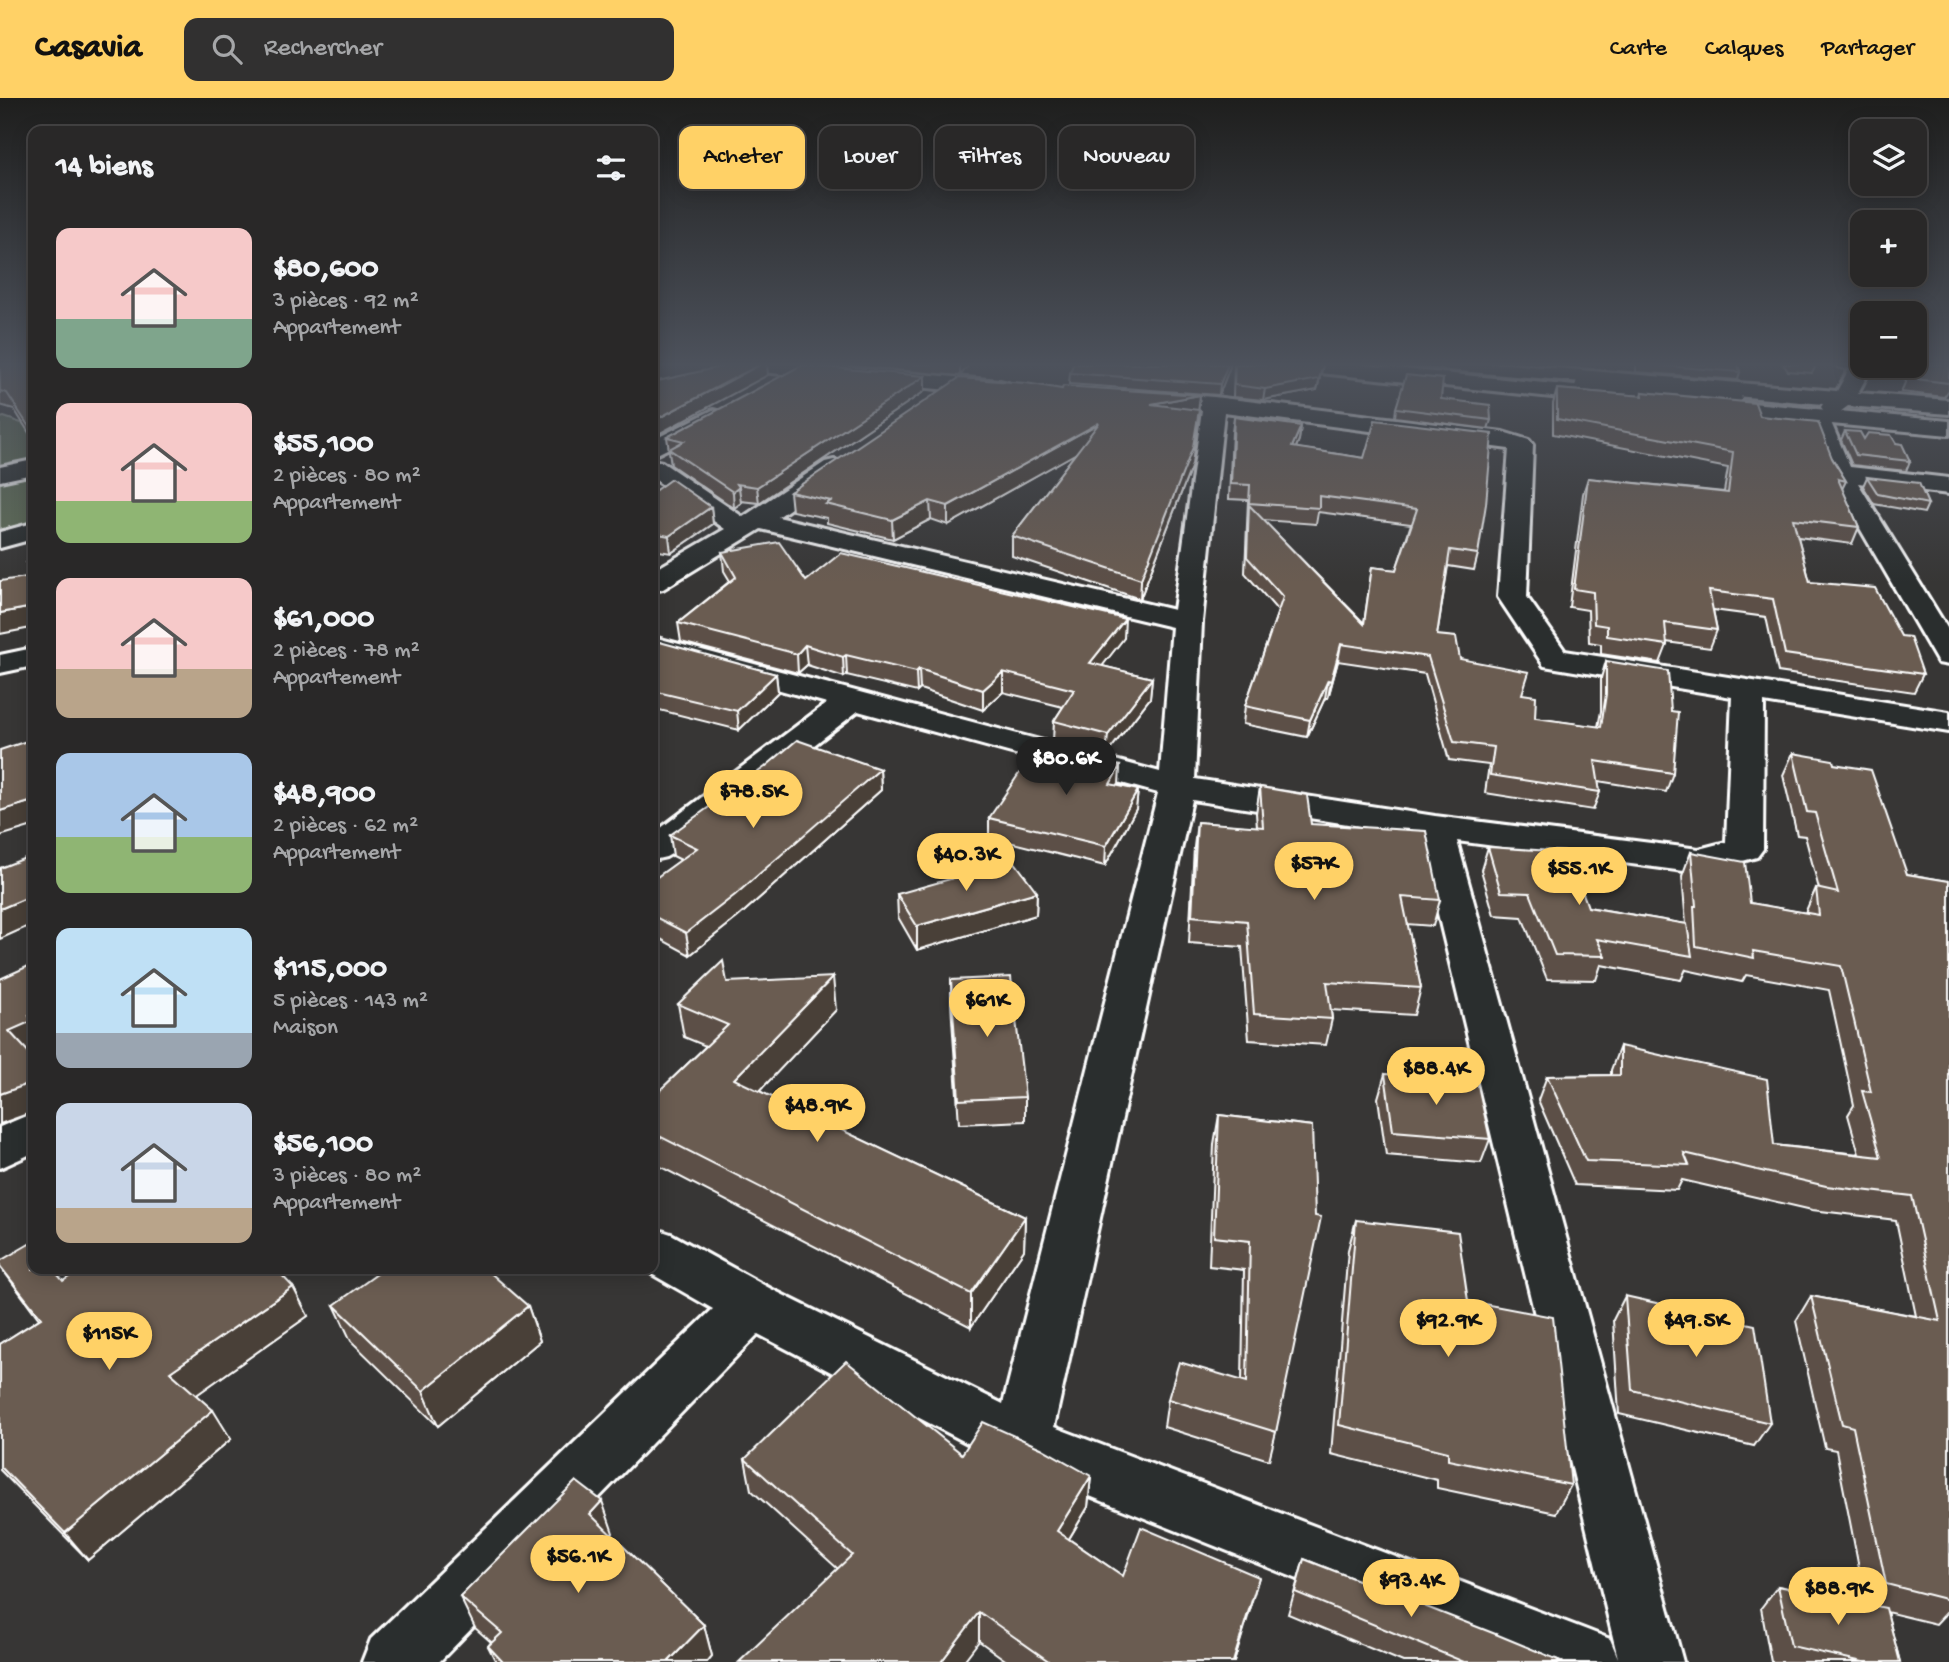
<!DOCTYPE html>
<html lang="fr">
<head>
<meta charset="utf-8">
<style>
  body { margin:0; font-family:"Gochi Hand",sans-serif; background:#313030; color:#f1f3f6; height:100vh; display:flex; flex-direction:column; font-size:26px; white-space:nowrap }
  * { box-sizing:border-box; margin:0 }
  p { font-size:23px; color:#a5a6a8 }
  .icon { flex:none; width:38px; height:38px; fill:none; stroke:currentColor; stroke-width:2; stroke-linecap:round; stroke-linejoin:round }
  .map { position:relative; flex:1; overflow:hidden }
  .side { position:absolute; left:28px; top:28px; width:630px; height:1148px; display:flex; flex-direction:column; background:#292828; border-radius:14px; box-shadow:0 4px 18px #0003,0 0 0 2px #454445 }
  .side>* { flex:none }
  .banner { position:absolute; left:679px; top:28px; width:665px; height:63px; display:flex; gap:14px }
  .tools { position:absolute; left:1850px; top:21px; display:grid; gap:14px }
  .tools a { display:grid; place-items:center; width:77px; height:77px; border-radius:14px; background:#292828; box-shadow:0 4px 18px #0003,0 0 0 2px #454445; font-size:35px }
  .price { position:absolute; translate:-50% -60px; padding:0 16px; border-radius:24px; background:#ffd166; color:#111; font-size:23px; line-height:46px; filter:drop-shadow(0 2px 4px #0008) }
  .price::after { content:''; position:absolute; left:50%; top:42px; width:21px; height:16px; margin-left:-10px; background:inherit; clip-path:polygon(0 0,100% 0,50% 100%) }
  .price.current { background:#222; color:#fff }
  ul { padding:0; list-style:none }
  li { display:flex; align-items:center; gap:21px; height:175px; padding:0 28px }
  li span { display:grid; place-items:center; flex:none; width:196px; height:140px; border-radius:14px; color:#555 }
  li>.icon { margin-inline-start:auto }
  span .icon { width:84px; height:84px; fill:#fffc; stroke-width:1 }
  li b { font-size:30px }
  h2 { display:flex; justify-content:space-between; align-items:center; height:84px; padding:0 28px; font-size:30px }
  .pill { padding:0 24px; border-radius:14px; background:#292828; box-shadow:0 4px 18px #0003,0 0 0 2px #454445; font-size:24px; line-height:63px }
  .pill.current { background:#ffd166; color:#111 }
  header { display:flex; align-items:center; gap:42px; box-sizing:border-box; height:98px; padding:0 35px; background:#ffd166; color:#111 }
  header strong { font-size:33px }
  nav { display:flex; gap:38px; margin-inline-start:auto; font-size:24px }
  .search { width:490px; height:63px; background:#313030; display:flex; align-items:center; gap:18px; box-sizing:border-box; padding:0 24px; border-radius:14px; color:#a5a6a8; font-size:26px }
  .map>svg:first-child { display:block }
  .green { fill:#5e6d55; stroke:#aeb6aa; stroke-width:2 }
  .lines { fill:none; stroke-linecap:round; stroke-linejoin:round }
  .lane-casing { stroke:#fff; stroke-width:5 }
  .street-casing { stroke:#fff; stroke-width:6 }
  .secondary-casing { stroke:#fff; stroke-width:6 }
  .lane { fill:#2a2d2e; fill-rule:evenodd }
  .street { fill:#2a2d2e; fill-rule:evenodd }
  .secondary { fill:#2a2d2e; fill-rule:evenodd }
  .wall { fill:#5b4f46; stroke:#fff; stroke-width:2; fill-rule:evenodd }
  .shaded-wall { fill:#4a4039; stroke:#fff; stroke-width:2 }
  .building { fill:#6a5c51; stroke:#fff; stroke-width:2 }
</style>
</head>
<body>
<header>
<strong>Casavia</strong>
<div class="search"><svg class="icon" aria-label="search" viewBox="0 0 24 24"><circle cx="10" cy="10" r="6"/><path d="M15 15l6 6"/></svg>Rechercher</div>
<nav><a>Carte</a><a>Calques</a><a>Partager</a></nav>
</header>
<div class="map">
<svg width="1949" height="1564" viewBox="0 0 1949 1564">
  <rect width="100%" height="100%" fill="#373635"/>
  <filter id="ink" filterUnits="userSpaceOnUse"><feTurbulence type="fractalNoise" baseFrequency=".0143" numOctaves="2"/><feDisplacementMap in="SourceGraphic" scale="14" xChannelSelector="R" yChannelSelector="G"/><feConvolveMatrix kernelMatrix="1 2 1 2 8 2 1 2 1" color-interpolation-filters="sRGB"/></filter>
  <g filter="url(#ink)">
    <polygon class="green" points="4,319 33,329 33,428 0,443 0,320"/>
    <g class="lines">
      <defs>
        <path id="lane" d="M1834 266 1866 268C1859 273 1840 271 1834 266Z"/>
        <g id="street">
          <polygon points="730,266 809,266 1000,283 1008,285 1011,290 1008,295 1000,297 741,272 734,270"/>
          <polygon points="1438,266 1508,266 1837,293 1852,266 1872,268 1858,295 1949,302 1949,316 1848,308 1840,314 1827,315 1850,369 1949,380 1949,396 1858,385 1949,533 1949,567 1938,565 1934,558 1828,375 1808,319 1811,314 1824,313 1821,309 1823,306 1449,272 1442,270"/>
          <path d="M1147 294 1214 299 1503 334 1529 342 1533 347 1527 499 1565 553 1949 614V634L1764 604 1763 751 1757 759 1699 775 1457 743 1683 1564H1506L1002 1363 758 1236 439 1564H362L371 1541 713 1211 643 1171H653V1130L671 1136 771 1191 1003 1306 1158 695 858 613 680 751 666 759 653 762V736L827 605 653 557V539L1160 674 1172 529 761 431 663 491 653 493V473L725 431 653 380V362L662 364 743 419 825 364 834 362 843 364 846 369 843 374 778 419 1174 512 1202 312 1139 306 1136 301 1139 296ZM1224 314 1509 351 1498 499 1544 568 1732 599 1726 744 1699 751 1435 718 1195 681 1202 524ZM1192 702 1419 737 1618 1560 1610 1541 1587 1532 1054 1329Z"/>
          <polygon points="713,312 721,314 724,319 721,324 653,358 653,342"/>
          <polygon points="33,362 33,376 0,383 0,369"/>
          <polygon points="33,425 33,441 0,450 0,434"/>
          <polygon points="33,550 33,568 0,575 0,557"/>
          <polygon points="33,1015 33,1055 0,1070 0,1029"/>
        </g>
        <polygon id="secondary" points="1280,266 1354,266 1575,288 1577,282 1585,280 1731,293 1739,295 1742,300 1740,304 1949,323 1949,337 1704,314 1696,312 1693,307 1695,303 1619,297 1617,303 1609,305 1291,272 1284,270"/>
      </defs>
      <use href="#lane" class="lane-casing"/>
      <use href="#street" class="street-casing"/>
      <use href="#secondary" class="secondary-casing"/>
      <use href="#lane" class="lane"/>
      <use href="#street" class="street"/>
      <use href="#secondary" class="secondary"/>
    </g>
    <g class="wall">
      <polygon points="0,266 33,266 33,341 14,311 0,307"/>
      <polygon points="833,266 969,266 960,278"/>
      <polygon points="1231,266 1219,297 1069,286 1070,275"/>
      <polygon points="1234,266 1317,266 1323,267 1317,292 1263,302 1233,299"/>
      <polygon points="1410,266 1441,266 1440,271 1410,269"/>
      <polygon points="1636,266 1738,266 1740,274 1738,282 1636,274"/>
      <polygon points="1783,266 1817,266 1812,275 1788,273"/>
      <polygon points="1949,266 1949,292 1944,299 1901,294 1907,280"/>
      <polygon points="925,278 925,293 759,405 740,403 741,405 734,410 671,367 667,339"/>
      <polygon points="1062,291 1200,297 1192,367 1140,501 1012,458 1012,438 1076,355 948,427 931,421 893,441 827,425 827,420 792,413 790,394"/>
      <polygon points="1557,291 1641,298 1642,294 1760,318 1832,360 1846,383 1842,391 1859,429 1852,446 1798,439 1810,484 1901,538 1923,576 1914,594 1778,574 1766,519 1713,512 1717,532 1710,550 1666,544 1667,547 1660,565 1601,556 1601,546 1589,544 1588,512 1569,509 1583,396 1588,380 1724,394 1728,370 1553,336 1553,306"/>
      <polygon points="1441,301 1491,322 1488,331 1395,319 1396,310"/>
      <path d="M1234 319 1301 328 1299 342 1296 350 1364 360 1478 456 1474 472 1448 468 1437 537 1460 561 1522 596 1535 620 1598 629 1601 613V580L1606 563 1673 675 1666 694 1598 683 1600 694 1593 712 1485 695 1489 667 1449 662 1425 576 1338 563 1328 600H1325L1307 639 1243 626 1245 608 1278 513 1245 475 1248 402 1229 401 1232 334ZM1318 414 1411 426 1396 472 1372 469 1364 525 1263 422 1316 426Z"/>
      <polygon points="1845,333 1864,341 1896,345 1910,363 1906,373 1852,367 1841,342"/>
      <polygon points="1867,379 1928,406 1924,415 1874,406 1863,388"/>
      <polygon points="653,394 711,409 713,426 671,455 653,452"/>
      <polygon points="722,454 806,483 1124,540 1102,568 1152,580 1150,600 1106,657 1053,643 1054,623 1063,609 1003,594 983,612 920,591 917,594 847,577 844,579 807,567 798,575 681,544 678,525 730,483 724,473"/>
      <polygon points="653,546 776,576 778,594 739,632 656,611 653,614"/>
      <polygon points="1793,655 1834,666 1907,776 1949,783 1949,1512 1936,1526 1887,1514 1900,1564 1771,1564 1761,1510 1778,1488 1866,1506 1836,1352 1825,1350 1796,1223 1811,1198 1916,1218 1896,1122 1812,1112 1682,1082 1677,1092 1575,1087 1538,1002 1547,978 1611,977 1611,972 1620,948 1774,1047 1859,1056 1848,1017 1854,1007 1829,892 1746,877 1742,884 1686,872 1686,871 1681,882 1601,867 1596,882 1547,881 1522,819 1494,817 1481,772 1488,749 1588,809 1686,826 1682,778 1691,754 1750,805 1805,815 1816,790 1819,791 1805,738 1797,737 1783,677"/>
      <polygon points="1120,668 1118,688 1138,692 1136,711 1105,768 989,739 989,720"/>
      <polygon points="880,671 881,692 738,819 690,857 653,837 653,782 681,762 673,758 670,737"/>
      <polygon points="1260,689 1311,726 1440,802 1433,828 1407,826 1421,890 1414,917 1331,912 1332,921 1326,947 1249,942 1242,849 1189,845 1194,749 1197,724 1257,729 1256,715"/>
      <polygon points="1037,794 1036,817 917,852 898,819 897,796"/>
      <polygon points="951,882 1025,999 1025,1023 959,1026 951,906"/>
      <polygon points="727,884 836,912 759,993 1025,1119 1024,1152 971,1229 653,1065 653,999 706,948 684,939 678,906"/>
      <polygon points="1385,976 1490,1041 1481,1065 1386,1057 1378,1000"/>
      <polygon points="1219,1017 1312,1028 1276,1334 1269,1362 1164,1329 1168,1301 1242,1283 1244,1172 1209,1168 1214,1046"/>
      <polygon points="1356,1122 1468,1203 1571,1387 1556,1415 1437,1390 1437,1382 1331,1356 1348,1152"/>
      <polygon points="0,1168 63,1183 293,1189 308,1218 196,1297 231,1341 88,1462 0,1372 0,1246 39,1221"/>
      <polygon points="1625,1198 1770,1325 1754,1348 1619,1316 1613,1222"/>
      <polygon points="334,1207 528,1208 540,1243 438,1328 351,1243"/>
      <polygon points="962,1356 1091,1378 1088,1409 1069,1441 1123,1478 1251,1509 1234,1564 1008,1564 979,1543 838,1471 751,1392 745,1361"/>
      <polygon points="613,1435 611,1437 704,1527 712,1558 707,1564 496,1564 488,1548 491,1544 475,1530 460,1499"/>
      <polygon points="1304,1461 1563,1564 1403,1564 1288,1516"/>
    </g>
    <g class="shaded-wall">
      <polygon points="761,266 767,266 768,277 653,339 653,323"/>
      <polygon points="960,266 969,266 960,278"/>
      <polygon points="1228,266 1231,266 1219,297 1220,286"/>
      <polygon points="1323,267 1317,292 1263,302 1265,291"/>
      <polygon points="925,278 925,293 759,405 757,389"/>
      <polygon points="1200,297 1192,367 1140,501 1151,306"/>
      <polygon points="1099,325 1098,343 948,427 948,408"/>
      <polygon points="1301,328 1299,342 1290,364 1292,349"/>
      <polygon points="739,389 741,405 734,410 733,394"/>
      <polygon points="930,403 931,421 893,441 892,422"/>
      <polygon points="711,409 713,426 671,455 669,438"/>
      <polygon points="33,509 33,535 31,530 0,536 0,515"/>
      <polygon points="1125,521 1124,540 1089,585 1090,565"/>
      <polygon points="1341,546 1338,563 1328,600 1331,583"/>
      <polygon points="805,547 807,567 798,575 797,556"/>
      <polygon points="846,557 847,577 844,579 843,559"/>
      <polygon points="919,571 920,591 917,594 916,574"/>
      <polygon points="1003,574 1003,594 983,612 983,592"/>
      <polygon points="776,576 778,594 739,632 737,613"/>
      <polygon points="1152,580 1150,600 1106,657 1108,637"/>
      <polygon points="1328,582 1325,600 1307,639 1310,622"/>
      <polygon points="653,592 656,611 653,614"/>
      <polygon points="1120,668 1119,687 1108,705 1110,686"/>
      <polygon points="880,671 881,692 738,819 690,857 686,835"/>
      <polygon points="1138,692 1136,711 1105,768 1106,748"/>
      <polygon points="33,703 33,728 0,738 0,713"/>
      <polygon points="1037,794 1036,817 917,852 917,828"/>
      <polygon points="33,797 33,826 0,841 0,811"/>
      <polygon points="833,879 836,912 739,1015 734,981"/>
      <polygon points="33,916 33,953 24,957 9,933"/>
      <polygon points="33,982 33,1014 0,1026 0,996"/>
      <polygon points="1025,1119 1024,1152 971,1229 971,1196"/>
      <polygon points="293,1189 308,1218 188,1303 170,1274"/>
      <polygon points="528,1208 540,1243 438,1328 423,1293"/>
      <polygon points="213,1312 231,1341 88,1462 65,1435"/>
      <polygon points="1091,1378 1088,1409 1055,1464 1057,1433"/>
      <polygon points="602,1403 613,1435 601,1448 590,1416"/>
      <polygon points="1259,1479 1234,1564 1233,1564"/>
      <polygon points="979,1514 979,1543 963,1564 941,1564"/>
      <polygon points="704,1527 712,1558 707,1564 668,1564"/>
    </g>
    <g class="building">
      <polygon points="0,266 33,266 33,335 7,295 0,293"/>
      <polygon points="733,266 761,266 653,323 653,284"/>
      <polygon points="1073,266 1228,266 1220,286 1070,275"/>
      <polygon points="1235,266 1317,266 1323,267 1319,281 1265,291 1234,287"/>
      <polygon points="1643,266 1738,266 1740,274"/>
      <polygon points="1918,266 1949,266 1949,285 1907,280"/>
      <polygon points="802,267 925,278 757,389 737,386 739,389 733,394 669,351 684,343 667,339"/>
      <polygon points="1406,277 1443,281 1441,301 1490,307 1491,322 1396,310"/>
      <polygon points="959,280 1026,285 1062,291 1063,288 1200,297 1151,306 1199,312 1193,349 1141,481 1012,438 1099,325 948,408 930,403 892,422 826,406 831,403 790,394"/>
      <polygon points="1557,291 1643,298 1642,294 1755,305 1760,318 1818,324 1832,360 1846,383 1838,381 1859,429 1793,421 1810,484 1875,490 1901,538 1910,539 1923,576 1785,556 1773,501 1709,493 1717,532 1665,525 1667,547 1607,538 1607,528 1594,526 1593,494 1574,491 1588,380 1728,395 1733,354 1557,321"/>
      <polygon points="1234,319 1301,328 1292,349 1364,360 1375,322 1492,336 1486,406 1478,456 1450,452 1437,537 1456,539 1460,561 1529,574 1522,596 1536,598 1535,620 1601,629 1606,596 1606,563 1668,573 1671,613 1678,614 1673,675 1595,663 1600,694 1490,677 1494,649 1454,644 1428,559 1341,546 1331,583 1328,582 1310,622 1245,608 1283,499 1247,459 1249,407 1364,526 1372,469 1396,472 1417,411 1319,398 1319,410 1249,405 1250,387 1231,386"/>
      <polygon points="1845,333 1860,334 1864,341 1868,335 1891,337 1896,345 1902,346 1910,363 1856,357"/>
      <polygon points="1867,379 1919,385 1928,406 1878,396"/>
      <polygon points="671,381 711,409 669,438 653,435 653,394"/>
      <polygon points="779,444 806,483 841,455 1125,521 1090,565 1152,580 1108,637 1054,623 1074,592 1003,574 983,592 919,571 916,574 846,557 843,559 805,547 797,556 678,525 736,479 722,454"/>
      <polygon points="33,452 33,524 29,525 33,509 0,515 0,483 27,479 26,465 32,463"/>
      <polygon points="656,543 776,576 737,613 653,593 653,546"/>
      <polygon points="33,636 33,703 0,713 0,652 27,643 27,637"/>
      <polygon points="797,642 880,671 735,797 686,835 653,818 653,782 697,750 670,737 765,669"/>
      <polygon points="1039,646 1120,668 1110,686 1138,692 1106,748 989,720"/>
      <polygon points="1793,655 1833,662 1834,666 1871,672 1907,776 1949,783 1949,1502 1886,1486 1853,1329 1842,1326 1811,1198 1940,1223 1912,1098 1826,1088 1684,1055 1689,1067 1586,1063 1547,978 1620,977 1620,948 1767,981 1774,1047 1881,1059 1862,993 1871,994 1841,868 1753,853 1754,860 1696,848 1694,808 1696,808 1691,754 1745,764 1750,805 1819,817 1816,790 1838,795 1815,715 1807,714"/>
      <polygon points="1260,689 1307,697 1311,726 1426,733 1440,802 1402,799 1421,890 1327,884 1332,921 1254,916 1247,823 1192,818 1197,724 1263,729"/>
      <polygon points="1488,749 1568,754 1588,809 1687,826 1692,858 1597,841 1605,858 1555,857 1530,795 1501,794"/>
      <polygon points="33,757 33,797 0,811 0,770"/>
      <polygon points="1014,763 1037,794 917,828 897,796"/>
      <polygon points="723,863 727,884 833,879 734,981 1025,1119 971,1196 653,1035 653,999 728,927 678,906"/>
      <polygon points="33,866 33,916 29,918 32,923 9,933 33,959 33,982 20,989 0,996 0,881"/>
      <polygon points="1011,879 1025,999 959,1002 951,882"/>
      <polygon points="1385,976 1477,983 1490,1041 1393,1033"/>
      <polygon points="1219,1017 1312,1028 1315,1118 1321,1119 1276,1334 1168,1301 1179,1264 1247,1284 1250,1143 1214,1139"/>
      <polygon points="1356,1122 1458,1134 1468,1203 1553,1219 1571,1387 1448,1362 1448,1354 1339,1327"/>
      <polygon points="31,1145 33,1148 33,1171 53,1171 63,1183 81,1171 276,1171 293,1189 170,1274 213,1312 65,1435 0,1368 0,1246 41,1220 0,1168 0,1163"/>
      <polygon points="384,1171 486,1171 528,1208 423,1293 334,1207"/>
      <polygon points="1625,1198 1755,1227 1770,1325 1632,1292"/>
      <polygon points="846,1263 962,1356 983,1324 1041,1350 1091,1378 1057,1433 1123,1478 1141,1429 1259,1479 1233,1564 1050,1564 979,1514 941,1564 739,1564 852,1457 745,1361"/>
      <polygon points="576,1383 602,1403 590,1416 704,1527 668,1564 503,1564 488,1548 502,1535 460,1499"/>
      <polygon points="1304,1461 1498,1537 1563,1564 1464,1564 1295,1494"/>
      <polygon points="1778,1488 1886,1510 1900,1564 1863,1564 1791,1548"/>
    </g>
  </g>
  <linearGradient id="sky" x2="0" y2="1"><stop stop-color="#1e1e1d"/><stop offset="0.55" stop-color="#4d525c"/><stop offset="1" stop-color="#4d525c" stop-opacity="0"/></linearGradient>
  <rect width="1949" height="485" fill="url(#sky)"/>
</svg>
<div class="tools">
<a><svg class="icon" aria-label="layers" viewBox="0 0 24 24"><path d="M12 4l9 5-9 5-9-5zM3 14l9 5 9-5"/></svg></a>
<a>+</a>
<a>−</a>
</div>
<b class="price current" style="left:1066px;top:699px">$80.6K</b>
<b class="price" style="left:753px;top:732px">$78.5K</b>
<b class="price" style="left:966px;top:795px">$40.3K</b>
<b class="price" style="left:1314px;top:804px">$57K</b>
<b class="price" style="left:1579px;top:809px">$55.1K</b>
<b class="price" style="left:987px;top:941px">$61K</b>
<b class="price" style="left:1436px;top:1009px">$88.4K</b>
<b class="price" style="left:817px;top:1046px">$48.9K</b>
<b class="price" style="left:1448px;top:1261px">$92.9K</b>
<b class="price" style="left:1696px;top:1261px">$49.5K</b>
<b class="price" style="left:109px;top:1274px">$115K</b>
<b class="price" style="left:578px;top:1497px">$56.1K</b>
<b class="price" style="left:1411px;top:1521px">$93.4K</b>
<b class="price" style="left:1838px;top:1529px">$88.9K</b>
<div class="banner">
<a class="pill current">Acheter</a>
<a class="pill">Louer</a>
<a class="pill">Filtres</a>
<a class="pill">Nouveau</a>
</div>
<section class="side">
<h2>14 biens<svg class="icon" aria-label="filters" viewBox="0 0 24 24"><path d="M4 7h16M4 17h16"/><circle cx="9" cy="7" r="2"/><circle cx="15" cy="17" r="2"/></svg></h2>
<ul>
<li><span style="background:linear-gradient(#f6c9c9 65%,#7fa58c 0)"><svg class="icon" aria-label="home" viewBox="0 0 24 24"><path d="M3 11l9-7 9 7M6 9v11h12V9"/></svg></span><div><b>$80,600</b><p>3 pièces · 92 m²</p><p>Appartement</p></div></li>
<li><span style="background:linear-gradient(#f6c9c9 70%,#8fb573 0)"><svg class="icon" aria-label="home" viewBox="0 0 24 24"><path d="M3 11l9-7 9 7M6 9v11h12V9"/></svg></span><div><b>$55,100</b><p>2 pièces · 80 m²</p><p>Appartement</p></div></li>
<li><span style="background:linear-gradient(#f6c9c9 65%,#b9a48a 0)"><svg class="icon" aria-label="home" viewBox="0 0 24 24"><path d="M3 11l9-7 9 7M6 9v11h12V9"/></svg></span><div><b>$61,000</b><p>2 pièces · 78 m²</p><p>Appartement</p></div></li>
<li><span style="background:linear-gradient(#a9c7e8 60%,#8fb573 0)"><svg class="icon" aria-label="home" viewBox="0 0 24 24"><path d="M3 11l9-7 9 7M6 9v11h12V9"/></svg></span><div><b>$48,900</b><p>2 pièces · 62 m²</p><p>Appartement</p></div></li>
<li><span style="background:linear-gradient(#bfe0f5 75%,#9aa5b1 0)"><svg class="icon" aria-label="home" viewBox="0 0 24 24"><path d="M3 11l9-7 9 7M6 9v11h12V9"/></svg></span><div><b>$115,000</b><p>5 pièces · 143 m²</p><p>Maison</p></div></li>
<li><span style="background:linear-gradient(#c9d6e8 75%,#b9a48a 0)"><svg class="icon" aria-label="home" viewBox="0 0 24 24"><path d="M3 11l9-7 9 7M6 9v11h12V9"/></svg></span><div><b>$56,100</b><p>3 pièces · 80 m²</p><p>Appartement</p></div></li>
</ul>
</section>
</div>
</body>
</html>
